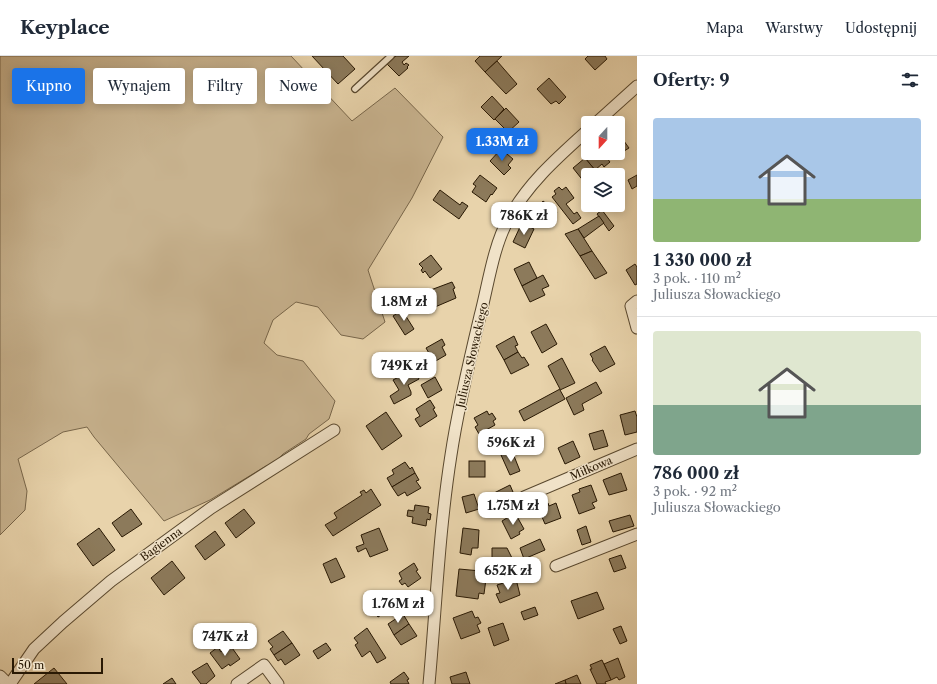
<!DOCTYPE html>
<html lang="pl">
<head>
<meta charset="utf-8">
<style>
  body { margin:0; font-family:"Libre Caslon Text",serif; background:#f6f6f7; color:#1f2937; height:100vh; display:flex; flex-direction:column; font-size:15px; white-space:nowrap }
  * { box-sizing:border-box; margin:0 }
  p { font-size:13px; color:#747a83 }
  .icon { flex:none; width:22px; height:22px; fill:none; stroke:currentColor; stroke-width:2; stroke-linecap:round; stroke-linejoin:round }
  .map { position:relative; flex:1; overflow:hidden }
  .panel { display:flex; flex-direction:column; background:#fff; width:300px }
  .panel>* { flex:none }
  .guide { position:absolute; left:12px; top:12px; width:380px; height:36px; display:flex; gap:8px }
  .needle { width:26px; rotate:201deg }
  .fabs { position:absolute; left:581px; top:60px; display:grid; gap:8px }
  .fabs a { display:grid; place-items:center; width:44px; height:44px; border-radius:4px; background:#fff; box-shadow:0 2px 10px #0003; font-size:20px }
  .scale { position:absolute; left:12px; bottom:10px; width:91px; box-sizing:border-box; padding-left:4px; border:2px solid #291904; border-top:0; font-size:11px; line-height:14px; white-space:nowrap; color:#291904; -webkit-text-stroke:3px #f0e2c8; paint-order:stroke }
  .price { position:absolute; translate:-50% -34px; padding:0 9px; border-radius:8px; background:#fff; color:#222; font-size:13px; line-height:26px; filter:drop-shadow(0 1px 2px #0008) }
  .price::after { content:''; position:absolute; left:50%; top:24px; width:12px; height:9px; margin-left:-6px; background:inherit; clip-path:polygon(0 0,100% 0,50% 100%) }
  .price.selected { background:#1a73e8; color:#fff }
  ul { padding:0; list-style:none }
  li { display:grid; align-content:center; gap:8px; height:212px; padding:0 16px }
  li+li { border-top:1px solid #e0e1e3 }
  li span { display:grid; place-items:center; height:124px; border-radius:4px; color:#555 }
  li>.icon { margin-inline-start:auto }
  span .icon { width:72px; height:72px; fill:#fffc; stroke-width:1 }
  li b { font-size:17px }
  h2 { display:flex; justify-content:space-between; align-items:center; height:48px; padding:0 16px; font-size:17px }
  .chip { padding:0 14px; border-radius:4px; background:#fff; box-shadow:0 2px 10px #0003; font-size:14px; line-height:36px }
  .chip.selected { background:#1a73e8; color:#fff }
  header { display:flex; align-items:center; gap:24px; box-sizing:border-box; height:56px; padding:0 20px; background:#fff; border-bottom:1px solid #e0e1e3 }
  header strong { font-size:19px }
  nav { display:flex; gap:22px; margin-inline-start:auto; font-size:14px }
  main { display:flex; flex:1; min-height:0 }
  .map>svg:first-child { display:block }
  .green { fill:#c8b38f; stroke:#78664a }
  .building { fill:#8c7a5b; stroke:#291904 }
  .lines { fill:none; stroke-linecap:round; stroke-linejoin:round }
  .service-casing { stroke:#59482e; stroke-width:8 }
  .minor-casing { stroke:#59482e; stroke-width:13 }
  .service { stroke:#f0e2c8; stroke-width:5.5 }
  .minor { stroke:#f0e2c8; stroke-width:11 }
  .labels { text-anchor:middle; stroke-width:3; stroke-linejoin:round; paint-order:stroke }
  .street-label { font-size:11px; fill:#291904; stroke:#f0e2c8 }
</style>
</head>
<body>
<header>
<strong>Keyplace</strong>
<nav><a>Mapa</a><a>Warstwy</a><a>Udostępnij</a></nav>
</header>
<main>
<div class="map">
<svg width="637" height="628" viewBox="0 0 637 628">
  <rect width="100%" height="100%" fill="#e8d3ab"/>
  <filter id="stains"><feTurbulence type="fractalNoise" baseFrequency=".005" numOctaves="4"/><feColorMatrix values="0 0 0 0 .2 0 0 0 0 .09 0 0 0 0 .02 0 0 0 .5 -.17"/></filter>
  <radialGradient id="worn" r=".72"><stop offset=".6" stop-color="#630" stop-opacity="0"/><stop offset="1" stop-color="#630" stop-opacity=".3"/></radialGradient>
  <polygon class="green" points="0,0 291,0 352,65 395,32 443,81 412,142 368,214 385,266 363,283 341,279 318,251 296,246 273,264 264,287 277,299 303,305 335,345 329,363 309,378 306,383 283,398 272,409 266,410 210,444 164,465 94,381 87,371 63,376 18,403 27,435 25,454 0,479"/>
  <g class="building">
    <polygon points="312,0 343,0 355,13 338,28"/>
    <polygon points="396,0 409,0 402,6 404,9 406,7 409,9 407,11 408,12 399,20 387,8"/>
    <polygon points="480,0 502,0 485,16 475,5"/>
    <polygon points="588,0 605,0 607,3 595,14 585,3"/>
    <polygon points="497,5 517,28 506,38 485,16"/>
    <polygon points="549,22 566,41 559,48 556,45 551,48 537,33"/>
    <polygon points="492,40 504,53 494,64 481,51"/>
    <polygon points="506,52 519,66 508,76 495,63"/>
    <polygon points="621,81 629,92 616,100 614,97 618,97 618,83"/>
    <polygon points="501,93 513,103 508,109 511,112 504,119 490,105"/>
    <polygon points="592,97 603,97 610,106 604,111 602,108 595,114 585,102"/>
    <polygon points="585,102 595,114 588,119 588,125 585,127 573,112"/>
    <polygon points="480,119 497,132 492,139 491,138 486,146 472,136 476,130 473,128"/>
    <polygon points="637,119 637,130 632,133 628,124"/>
    <polygon points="559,131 562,134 566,131 574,142 566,148 574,158 577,156 581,162 573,168 552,141 556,138 554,135"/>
    <polygon points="440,134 460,149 462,146 468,150 459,163 433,144"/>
    <polygon points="618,140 624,149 615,153 613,149 618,149"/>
    <polygon points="543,145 557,156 546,170 532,159"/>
    <polygon points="602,154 614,170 609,175 597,158"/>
    <polygon points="599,160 604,167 584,182 578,173"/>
    <polygon points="524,168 534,173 525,192 513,186 520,171 522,172"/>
    <polygon points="578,173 592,195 580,200 565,178"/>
    <polygon points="592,195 607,217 595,223 580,200"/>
    <polygon points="431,199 442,213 430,222 425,215 423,217 421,214 423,212 419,208"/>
    <polygon points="529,206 537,222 522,230 514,213"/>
    <polygon points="635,208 637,211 637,228 635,229 626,214"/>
    <polygon points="543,219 549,230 542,233 545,239 530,246 522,230"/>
    <polygon points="452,226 455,232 453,233 456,242 435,251 428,235"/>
    <polygon points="402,254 414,273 405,279 393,260"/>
    <polygon points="546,268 557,288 542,297 531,276"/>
    <polygon points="514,280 518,289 515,290 518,296 504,304 496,290"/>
    <polygon points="442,283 445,289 442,291 446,299 434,306 426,292"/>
    <polygon points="605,290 615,308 600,316 592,304 593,303 590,298"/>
    <polygon points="518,296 522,302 524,301 529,309 511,318 504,304"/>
    <polygon points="562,302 575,327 560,334 565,343 524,365 519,355 560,333 548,310"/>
    <polygon points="414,313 419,323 408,329 411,336 411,339 394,348 390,340 399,334 393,324"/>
    <polygon points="435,321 442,334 428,342 421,329"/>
    <polygon points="596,326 602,337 582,348 584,354 574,359 566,342"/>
    <polygon points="430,344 435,352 433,353 437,360 420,371 415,363 420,360 416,353"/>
    <polygon points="487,355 489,359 492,357 496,363 493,365 495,369 479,378 475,371 478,369 474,362"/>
    <polygon points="635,355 637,361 637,376 625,379 620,359"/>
    <polygon points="386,356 402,380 382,394 366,370"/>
    <polygon points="603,374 608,390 594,394 589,378"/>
    <polygon points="573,385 580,401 565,408 558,392"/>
    <polygon points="512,395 520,415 510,419 501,399"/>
    <rect x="469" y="405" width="16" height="16"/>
    <polygon points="405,406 410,413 412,411 415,417 392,431 387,422 394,418 392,414"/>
    <polygon points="415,417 419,424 416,425 421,432 407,440 405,436 398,440 392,431"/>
    <polygon points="621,417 627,434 609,439 603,424"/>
    <polygon points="510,429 513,436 497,444 494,437"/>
    <polygon points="591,429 597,445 592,447 595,452 579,458 572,439 580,436 579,433"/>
    <polygon points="371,433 381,449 333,480 325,469 337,462 334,457 362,439 360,436 364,434 366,437"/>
    <polygon points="474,438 479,453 466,457 462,441"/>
    <polygon points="548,447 549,450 556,447 561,462 545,468 542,461 545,460 541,449"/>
    <polygon points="415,449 429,451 428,457 431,458 430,464 427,463 426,470 412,467 413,461 407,460 408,454 414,455"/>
    <polygon points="131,453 142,468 122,481 112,467"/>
    <polygon points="244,453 255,467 236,482 225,467"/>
    <polygon points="515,457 524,473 519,476 520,478 511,483 502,465"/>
    <polygon points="630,459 634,470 613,476 609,465"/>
    <polygon points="586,470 591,486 582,489 577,474"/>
    <polygon points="99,472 115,494 93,510 77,488"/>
    <polygon points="379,472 388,494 370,501 366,492 358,496 356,491 364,488 361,479"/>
    <polygon points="463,472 479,474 478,492 472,492 471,499 460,497"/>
    <polygon points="215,475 225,489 205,504 195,490"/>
    <polygon points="540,483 545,494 524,503 520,492"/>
    <polygon points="492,492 507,492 513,504 492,503"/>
    <polygon points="621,499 626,512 614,516 609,503"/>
    <polygon points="336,502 345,521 331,527 323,508"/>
    <polygon points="172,505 185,522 164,539 151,522"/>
    <polygon points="414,507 418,514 416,515 421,522 408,531 405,527 402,529 399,525 402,523 399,517"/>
    <polygon points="459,513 481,515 481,522 486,523 484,538 479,537 478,543 456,540"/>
    <polygon points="516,523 520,539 500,547 496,538 500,537 497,529"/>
    <polygon points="597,536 604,553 578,563 571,545"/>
    <polygon points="393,541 398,548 378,561 373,554"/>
    <polygon points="535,551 538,559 524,564 521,556"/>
    <polygon points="472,555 475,562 478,561 481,567 477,569 480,576 461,583 453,562"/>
    <polygon points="403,558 409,568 394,579 388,568"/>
    <polygon points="503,567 509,584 494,590 488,572"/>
    <polygon points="409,568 417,580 401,589 394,579"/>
    <polygon points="621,570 627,585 620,588 613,573"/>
    <polygon points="367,572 386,602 377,607 370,595 362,601 355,589 358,587 354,582"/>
    <polygon points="283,575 292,587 274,599 270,593 273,591 268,585"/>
    <polygon points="292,587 300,599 285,609 281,603 278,605 274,599"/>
    <polygon points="326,587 331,594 318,603 313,595"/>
    <polygon points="230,589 240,603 230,610 229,608 222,613 210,597 218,591 221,596"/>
    <polygon points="618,602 625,621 619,624 617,621 611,624 604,608"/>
    <polygon points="602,604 611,624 605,626 606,628 597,628 590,613 592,613 590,609"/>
    <polygon points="207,607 215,620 206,628 201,628 192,616"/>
    <polygon points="54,612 67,628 34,628"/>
    <polygon points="404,616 409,623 407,624 409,628 391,628 390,626"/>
    <polygon points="466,616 470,628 452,628 450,621"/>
    <polygon points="577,619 581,628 566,628 565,624"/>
    <polygon points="172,622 176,628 163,628"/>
    <polygon points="565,624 566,628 555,628"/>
  </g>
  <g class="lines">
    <defs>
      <polyline id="service" points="355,33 391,0"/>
      <g id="minor">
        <polyline points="596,67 637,30"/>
        <polyline points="637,245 631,250 637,272"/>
        <polyline points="524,441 637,393"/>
        <polyline points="556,510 637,478"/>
        <polyline points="0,620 8,628"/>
        <polyline points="10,628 34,593 63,566 111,525 211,452 334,374"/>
        <polyline points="237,628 264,609 278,628"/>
        <path d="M429 628C436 552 439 475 451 399 458 352 469 306 480 260 488 230 493 191 508 164 527 128 558 101 588 74"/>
      </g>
    </defs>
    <use href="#service" class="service-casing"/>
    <use href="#minor" class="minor-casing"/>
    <use href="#service" class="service"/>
    <use href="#minor" class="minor"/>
  </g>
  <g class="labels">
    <g class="street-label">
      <text transform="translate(472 299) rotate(-77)" y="4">Juliusza Słowackiego</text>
      <text transform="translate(591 412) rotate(-23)" y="4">Miłkowa</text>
      <text transform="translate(161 488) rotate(-36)" y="4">Bagienna</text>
    </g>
  </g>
  <rect width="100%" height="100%" filter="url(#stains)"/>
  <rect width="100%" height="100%" fill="url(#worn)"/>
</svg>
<div class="fabs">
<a><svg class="needle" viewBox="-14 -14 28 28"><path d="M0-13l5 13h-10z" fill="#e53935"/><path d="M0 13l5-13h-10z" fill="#747a83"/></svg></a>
<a><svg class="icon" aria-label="layers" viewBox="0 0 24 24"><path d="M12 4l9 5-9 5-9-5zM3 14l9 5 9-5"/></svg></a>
</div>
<div class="scale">50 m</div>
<b class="price selected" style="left:502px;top:106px">1.33M zł</b>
<b class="price" style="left:524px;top:180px">786K zł</b>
<b class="price" style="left:404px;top:266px">1.8M zł</b>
<b class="price" style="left:404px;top:330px">749K zł</b>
<b class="price" style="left:511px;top:407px">596K zł</b>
<b class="price" style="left:513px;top:470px">1.75M zł</b>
<b class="price" style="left:508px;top:535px">652K zł</b>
<b class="price" style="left:398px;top:568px">1.76M zł</b>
<b class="price" style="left:225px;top:601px">747K zł</b>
<div class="guide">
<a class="chip selected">Kupno</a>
<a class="chip">Wynajem</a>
<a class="chip">Filtry</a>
<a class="chip">Nowe</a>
</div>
</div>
<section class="panel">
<h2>Oferty: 9<svg class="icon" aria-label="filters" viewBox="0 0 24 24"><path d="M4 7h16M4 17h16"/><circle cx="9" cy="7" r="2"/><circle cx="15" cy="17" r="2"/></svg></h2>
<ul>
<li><span style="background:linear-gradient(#a9c7e8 65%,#8fb573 0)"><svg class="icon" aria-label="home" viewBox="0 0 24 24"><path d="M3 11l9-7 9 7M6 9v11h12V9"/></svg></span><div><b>1 330 000 zł</b><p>3 pok. · 110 m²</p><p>Juliusza Słowackiego</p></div></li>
<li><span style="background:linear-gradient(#dfe7d0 60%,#7fa58c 0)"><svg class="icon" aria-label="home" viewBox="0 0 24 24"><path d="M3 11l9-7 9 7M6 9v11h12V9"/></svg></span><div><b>786 000 zł</b><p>3 pok. · 92 m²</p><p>Juliusza Słowackiego</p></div></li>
</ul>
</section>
</main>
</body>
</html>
